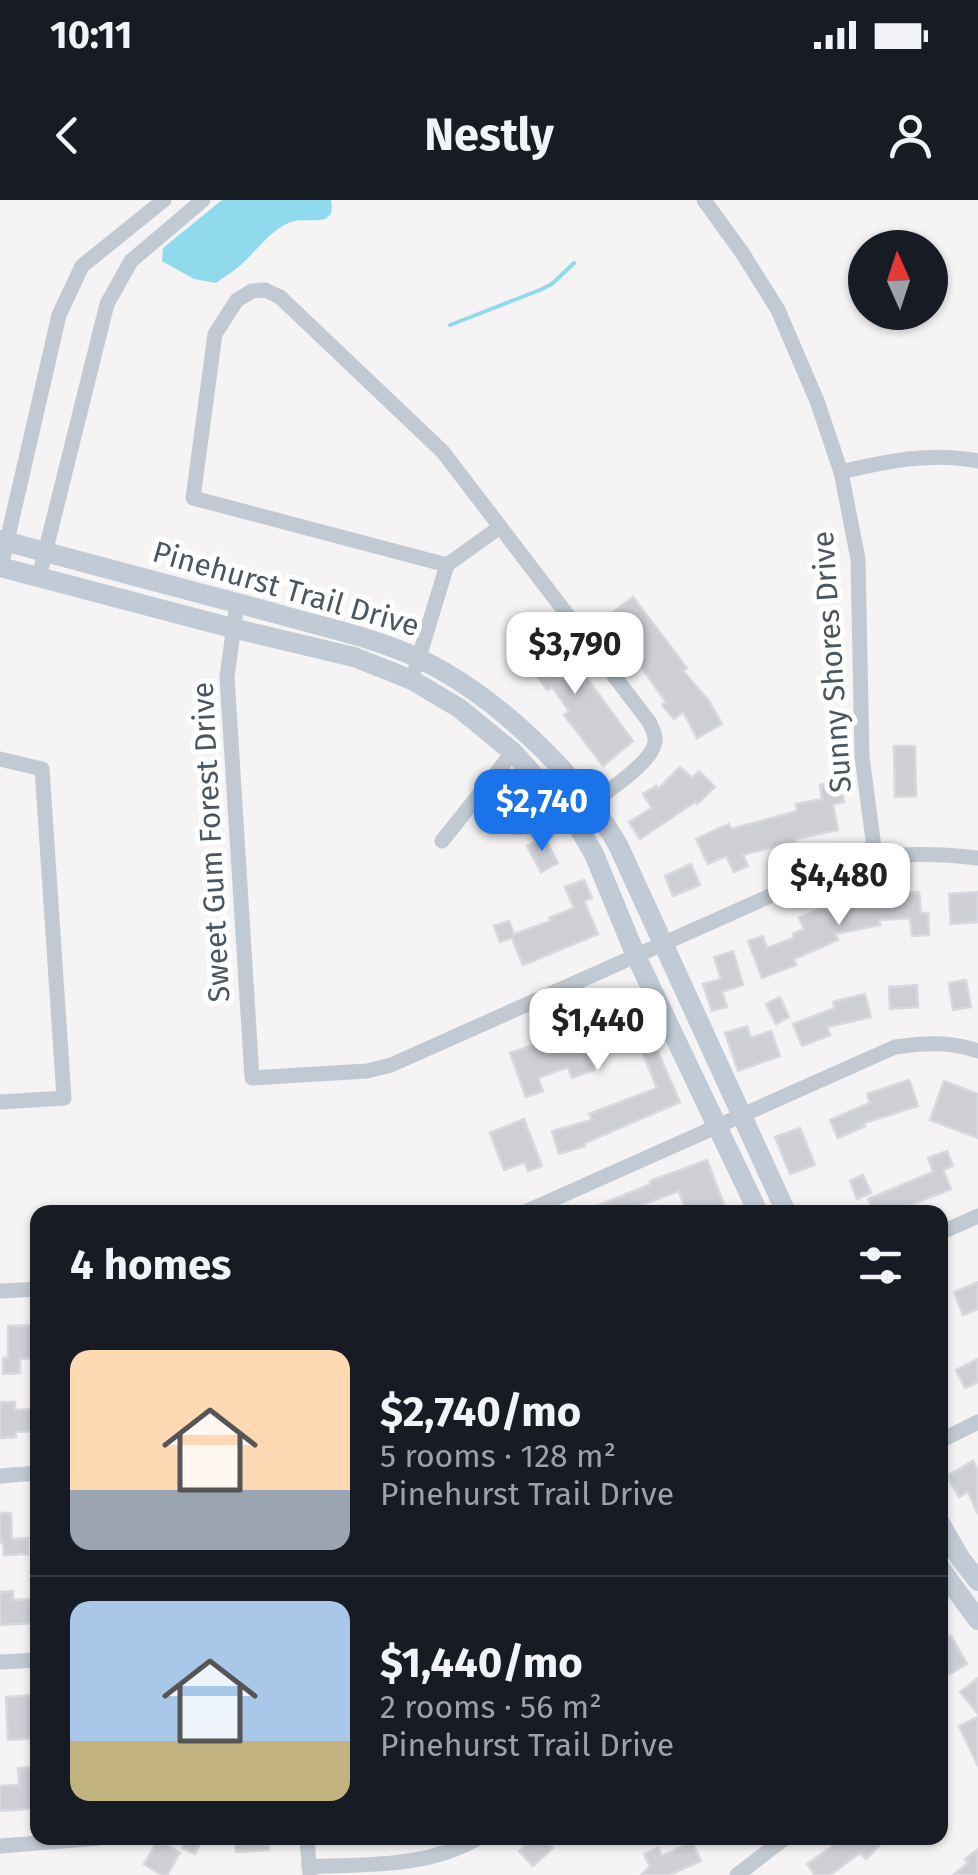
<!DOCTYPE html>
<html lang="en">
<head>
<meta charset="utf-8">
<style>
  body { margin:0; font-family:"Fira Sans",sans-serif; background:#20242c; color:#f1f3f6; height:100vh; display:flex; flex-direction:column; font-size:38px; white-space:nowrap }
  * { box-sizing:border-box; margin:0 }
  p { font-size:32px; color:#9ea1a6 }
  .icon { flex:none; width:55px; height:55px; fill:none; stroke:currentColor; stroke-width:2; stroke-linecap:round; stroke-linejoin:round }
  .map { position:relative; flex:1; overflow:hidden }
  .side { position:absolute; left:30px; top:1005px; width:918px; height:640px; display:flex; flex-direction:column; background:#171b24; border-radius:20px; box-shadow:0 2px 8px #0004 }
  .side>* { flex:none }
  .needle { width:65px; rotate:357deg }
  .tools { position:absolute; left:848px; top:30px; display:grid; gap:20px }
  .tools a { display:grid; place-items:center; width:100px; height:100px; border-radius:50%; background:#171b24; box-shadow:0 2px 8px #0004; font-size:50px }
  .price { position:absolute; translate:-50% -85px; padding:0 22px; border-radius:20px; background:#fff; color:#222; font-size:32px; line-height:65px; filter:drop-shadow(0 2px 5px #0008) }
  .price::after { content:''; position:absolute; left:50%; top:60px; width:30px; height:22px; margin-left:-15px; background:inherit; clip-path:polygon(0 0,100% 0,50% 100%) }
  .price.on { background:#1a73e8; color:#fff }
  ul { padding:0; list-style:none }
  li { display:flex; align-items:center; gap:30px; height:250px; padding:0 40px }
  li+li { border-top:2px solid #363941 }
  li span { display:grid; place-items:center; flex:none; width:280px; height:200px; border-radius:20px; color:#555 }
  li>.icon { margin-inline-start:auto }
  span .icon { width:120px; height:120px; fill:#fffc; stroke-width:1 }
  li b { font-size:42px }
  h2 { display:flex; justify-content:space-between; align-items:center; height:120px; padding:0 40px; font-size:42px }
  .status { display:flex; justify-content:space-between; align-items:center; height:70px; padding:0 50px; background:#171b24; direction:ltr }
  .status svg { height:28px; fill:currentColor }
  header { display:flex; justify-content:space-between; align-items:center; height:130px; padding:0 40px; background:#171b24; font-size:45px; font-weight:700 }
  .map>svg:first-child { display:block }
  .water { fill:#90daee }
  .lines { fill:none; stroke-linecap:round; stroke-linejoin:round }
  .stream { stroke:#90daee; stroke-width:4 }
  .building { fill:#cdcfd5; stroke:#d7d9de; stroke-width:2.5 }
  .street { stroke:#c1cad2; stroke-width:15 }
  .secondary { stroke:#c1cbd6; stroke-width:20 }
  .labels { text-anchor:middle; stroke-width:10; stroke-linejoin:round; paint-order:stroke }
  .street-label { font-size:30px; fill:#4a5661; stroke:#fff }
</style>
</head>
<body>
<div class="status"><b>10:11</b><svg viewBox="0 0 49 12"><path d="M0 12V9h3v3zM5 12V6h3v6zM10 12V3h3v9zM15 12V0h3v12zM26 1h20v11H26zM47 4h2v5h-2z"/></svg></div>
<header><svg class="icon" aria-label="back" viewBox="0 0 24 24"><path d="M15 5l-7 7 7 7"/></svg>Nestly<svg class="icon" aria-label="person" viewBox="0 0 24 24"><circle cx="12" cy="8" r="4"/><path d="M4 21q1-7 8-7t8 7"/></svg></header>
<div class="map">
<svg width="978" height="1675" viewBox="0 0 978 1675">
  <rect width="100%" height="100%" fill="#f5f3f3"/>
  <path class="water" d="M222 0H331C337 30 308 16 291 22 269 30 254 55 236 69 230 74 222 78 216 83L194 79 162 61 163 48Z"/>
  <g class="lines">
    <polyline class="stream" points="450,125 540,90 552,84 574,63"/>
  </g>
  <g class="building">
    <polygon points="633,397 687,468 683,471 709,501 722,524 697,538 683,512 674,519 662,505 666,502 621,439 616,443 600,422"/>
    <polygon points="522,422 534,436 544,427 552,436 539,446 553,466 570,455 633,541 603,566 564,515 569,511 552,487 547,490 529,464 532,462 508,435"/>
    <polygon points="894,546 915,546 916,596 895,597"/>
    <polygon points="680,567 692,578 699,571 715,587 697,604 695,602 640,639 629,622 652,608 643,594 656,586 658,589"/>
    <polygon points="839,581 844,602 833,604 838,630 795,639 796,641 743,655 748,666 734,672 726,656 708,664 696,639 729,624 731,629 797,611 796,604 822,599 820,585"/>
    <polygon points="485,605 517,610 516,619 523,620 521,634 481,628"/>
    <polygon points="544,637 558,663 541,672 527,646"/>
    <polygon points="691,664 700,685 673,696 665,676"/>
    <polygon points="584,680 592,698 584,701 598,734 523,765 512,738 500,742 494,726 509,721 514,734 551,721 549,718 574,708 565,687"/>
    <polygon points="919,692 921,713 928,713 929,735 912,736 910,718 879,720 880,725 835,734 838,740 794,759 796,765 762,778 748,741 763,736 767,748 794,738 793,734 804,729 799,718 824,707 889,693"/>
    <polygon points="978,692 978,722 951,724 949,694"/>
    <polygon points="733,751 743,785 722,792 727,807 712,811 703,784 721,779 714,757"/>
    <polygon points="966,780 971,807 953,810 949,783"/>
    <polygon points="917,785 918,807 890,809 889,787"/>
    <polygon points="865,794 871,817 827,827 830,835 802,846 793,824 835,808 833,802"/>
    <polygon points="633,795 680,902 585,943 585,946 559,954 552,931 592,920 589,914 657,888 642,851 640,852 625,820 582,840 594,870 572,878 568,867 538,878 543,891 526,897 510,853 544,841 549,854 570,846 562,827"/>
    <polygon points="780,797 789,817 776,824 766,804"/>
    <polygon points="747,826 751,838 771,831 780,856 738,871 725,833"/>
    <polygon points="909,880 918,906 864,923 865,926 838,938 830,920 870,903 867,894"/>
    <polygon points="944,881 978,894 978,938 930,920"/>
    <polygon points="524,919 542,966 528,971 525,962 504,970 490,933"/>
    <polygon points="800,928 815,965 790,974 775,937"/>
    <polygon points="947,951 953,966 943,970 951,989 893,1012 874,1012 868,999 933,972 928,958"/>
    <polygon points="707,960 724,1005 702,1012 686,1012 679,991 623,1012 582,1012 651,984 650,981"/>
    <polygon points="863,975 871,993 857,999 850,981"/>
    <polygon points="978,1082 978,1109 963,1115 954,1092"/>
    <polygon points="38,1125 38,1158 20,1159 20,1173 3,1174 3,1158 8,1158 8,1126"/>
    <polygon points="978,1159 978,1182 965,1188 956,1170"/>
    <polygon points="0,1202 15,1202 15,1210 38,1209 38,1231 15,1232 16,1237 0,1238"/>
    <polygon points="973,1261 978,1270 978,1314 968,1292 959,1297 947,1276"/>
    <polygon points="0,1313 11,1313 12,1339 28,1338 28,1354 4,1355 3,1343 0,1343"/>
    <polygon points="13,1391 13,1400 30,1399 32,1423 0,1425 0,1392"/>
    <polygon points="940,1423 948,1437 951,1436 967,1464 950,1474 940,1456"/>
    <polygon points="978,1478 978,1514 960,1492"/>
    <polygon points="36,1495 38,1538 8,1540 6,1497"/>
    <polygon points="978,1517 978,1566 959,1526"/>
    <polygon points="38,1567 38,1608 0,1611 0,1586 19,1585 18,1568"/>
    <polygon points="187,1638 203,1638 195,1654 182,1648"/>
    <polygon points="235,1638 268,1638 269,1650 236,1652"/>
    <polygon points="534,1638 543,1638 553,1648 533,1666 519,1651"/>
    <polygon points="844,1638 873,1638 880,1645 866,1659 860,1653 830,1675 815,1675 807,1664"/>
    <polygon points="158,1640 180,1653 167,1675 162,1675 144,1664"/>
    <polygon points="692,1642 701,1661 669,1675 641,1675 650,1667 644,1654 658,1648 662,1656"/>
    <polygon points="978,1649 978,1675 953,1675 968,1663 965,1659"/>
  </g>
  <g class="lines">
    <g class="street">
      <polyline points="704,0 743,54 778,110 817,201 841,272 858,359 862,557 875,655"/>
      <path d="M841 272C887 261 930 252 978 261"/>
      <path d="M447 365 193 298 215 134 237 100 252 91 265 90 280 97 443 252 650 523C651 528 655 533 655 538 658 561 600 595 584 610"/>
      <polyline points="1,367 59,115 82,66 164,0"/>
      <polyline points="39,377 107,104 131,61 203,0"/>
      <path d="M237 403 227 477 252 878 367 871 391 865 844 663C888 652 934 653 978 658"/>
      <polyline points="416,467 447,365 500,327"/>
      <polyline points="0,559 42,569 64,898 0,902"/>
      <polyline points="442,641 513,552"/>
      <path d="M525 1012 895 847C924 843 950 841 978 851"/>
      <polyline points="940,1033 978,1016"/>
      <polyline points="0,1091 38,1089"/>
      <polyline points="940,1241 978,1222"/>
      <polyline points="0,1276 38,1273"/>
      <polyline points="0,1462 38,1460"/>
      <polyline points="307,1638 310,1675"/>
      <polyline points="0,1646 101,1638"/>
      <path d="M309 1667C367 1664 427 1668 478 1638"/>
      <polyline points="737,1675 785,1638"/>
    </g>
    <g class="secondary">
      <path d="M0 340C91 365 183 388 274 413 322 427 374 437 420 459 495 495 577 573 618 645L786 1012"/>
      <polyline points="0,367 232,428 354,457 412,480 459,508 513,552 574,620 594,654 636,756 758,1012"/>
      <polyline points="940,1323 960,1358 978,1381"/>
      <polyline points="940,1368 978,1420"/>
    </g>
  </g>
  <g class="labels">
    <g class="street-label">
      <text transform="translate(286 389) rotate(16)" y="10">Pinehurst Trail Drive</text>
      <text transform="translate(832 462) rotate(-94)" y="10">Sunny Shores Drive</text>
      <text transform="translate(211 642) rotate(-93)" y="10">Sweet Gum Forest Drive</text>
    </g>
  </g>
</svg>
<div class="tools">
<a><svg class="needle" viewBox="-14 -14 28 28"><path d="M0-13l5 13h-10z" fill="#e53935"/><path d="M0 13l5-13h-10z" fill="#9ea1a6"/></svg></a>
</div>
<b class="price" style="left:575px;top:497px">$3,790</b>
<b class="price on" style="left:542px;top:654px">$2,740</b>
<b class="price" style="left:839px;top:728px">$4,480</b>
<b class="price" style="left:598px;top:873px">$1,440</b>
<section class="side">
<h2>4 homes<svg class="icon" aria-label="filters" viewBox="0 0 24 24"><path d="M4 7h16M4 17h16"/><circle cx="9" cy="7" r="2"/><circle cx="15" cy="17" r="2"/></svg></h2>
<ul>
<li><span style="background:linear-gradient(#ffd9b3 70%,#9aa5b1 0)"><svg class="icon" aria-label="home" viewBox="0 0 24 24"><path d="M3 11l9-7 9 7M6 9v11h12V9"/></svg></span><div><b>$2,740/mo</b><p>5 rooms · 128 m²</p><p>Pinehurst Trail Drive</p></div></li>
<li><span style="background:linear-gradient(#a9c7e8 70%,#c2b280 0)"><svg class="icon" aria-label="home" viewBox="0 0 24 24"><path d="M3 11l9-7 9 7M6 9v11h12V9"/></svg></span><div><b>$1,440/mo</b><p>2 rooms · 56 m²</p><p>Pinehurst Trail Drive</p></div></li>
</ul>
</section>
</div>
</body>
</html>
